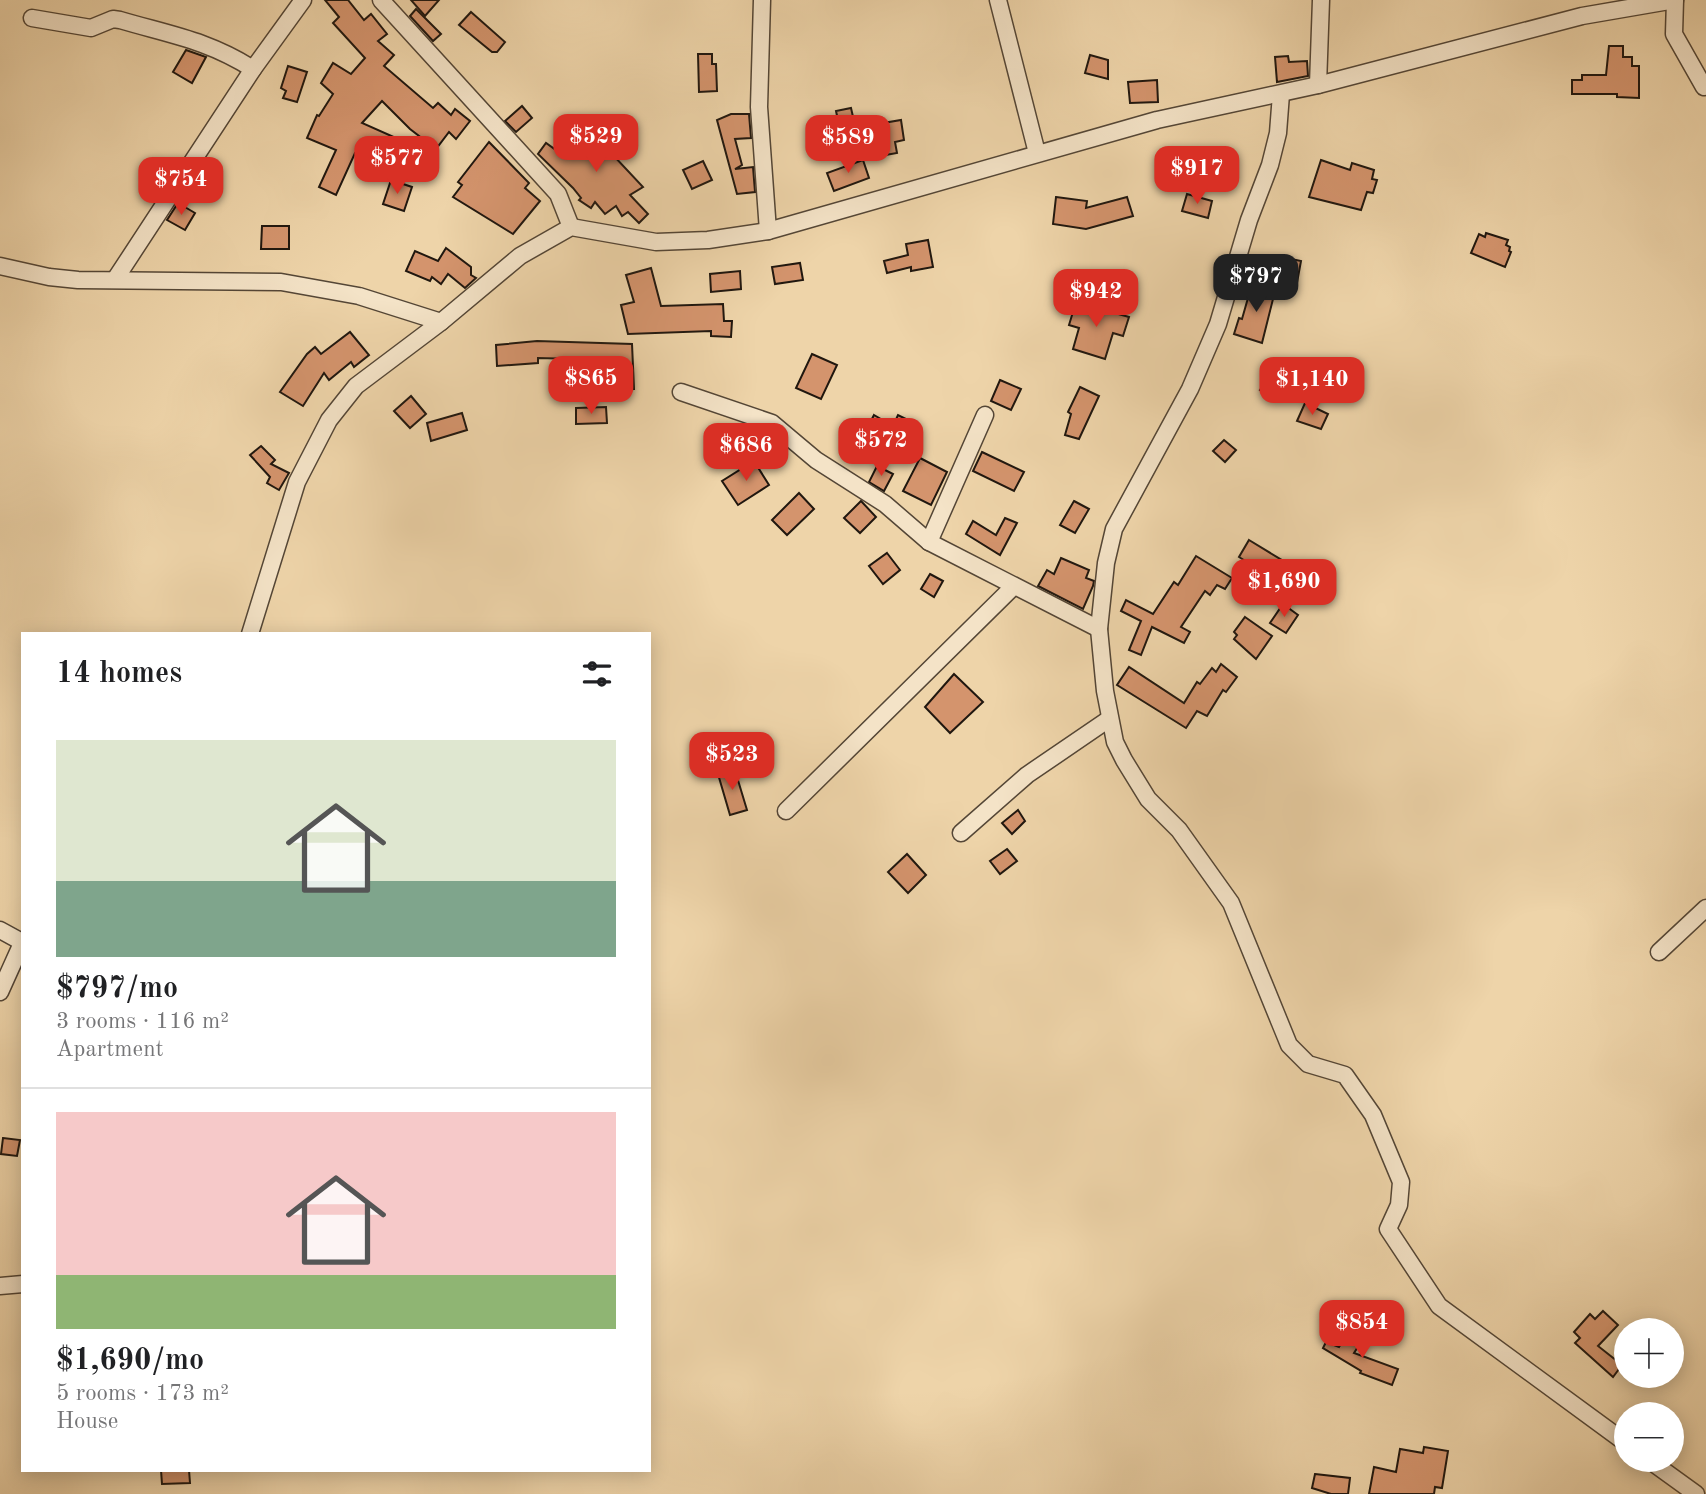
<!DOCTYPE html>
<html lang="en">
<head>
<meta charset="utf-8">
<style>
  body { margin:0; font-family:"Old Standard TT",serif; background:#f2f2f2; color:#202124; height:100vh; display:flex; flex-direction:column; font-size:26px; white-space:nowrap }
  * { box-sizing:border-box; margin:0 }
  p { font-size:23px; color:#757577 }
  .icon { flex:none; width:38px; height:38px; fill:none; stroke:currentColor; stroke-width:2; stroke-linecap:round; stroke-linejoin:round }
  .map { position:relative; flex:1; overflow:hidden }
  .drawer { position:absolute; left:21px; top:632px; width:630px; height:840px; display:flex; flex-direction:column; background:#fff; border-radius:0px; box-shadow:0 4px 18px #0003 }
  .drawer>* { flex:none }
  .tools { position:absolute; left:1614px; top:1318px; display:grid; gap:14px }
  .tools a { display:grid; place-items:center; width:70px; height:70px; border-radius:50%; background:#fff; box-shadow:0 4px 18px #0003; font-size:35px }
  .price { position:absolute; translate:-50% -60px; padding:0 16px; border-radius:14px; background:#d93025; color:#fff; font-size:23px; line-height:46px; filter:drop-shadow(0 2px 4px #0008) }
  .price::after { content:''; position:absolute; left:50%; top:42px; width:21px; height:16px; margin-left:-10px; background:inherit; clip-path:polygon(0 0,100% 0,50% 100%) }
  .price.selected { background:#222; color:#fff }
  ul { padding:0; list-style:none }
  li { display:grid; align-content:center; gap:14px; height:371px; padding:0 35px }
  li+li { border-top:2px solid #e0e0e0 }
  li span { display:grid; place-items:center; height:217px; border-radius:0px; color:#555 }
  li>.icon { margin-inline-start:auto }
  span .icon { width:126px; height:126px; fill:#fffc; stroke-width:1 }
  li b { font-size:30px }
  h2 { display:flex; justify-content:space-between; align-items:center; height:84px; padding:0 35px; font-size:30px }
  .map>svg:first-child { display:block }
  .building { fill:#d4946d; stroke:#20170f; stroke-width:2 }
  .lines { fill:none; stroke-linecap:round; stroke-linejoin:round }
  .minor-casing { stroke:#544636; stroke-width:19 }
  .minor { stroke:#f4e3c7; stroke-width:16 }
</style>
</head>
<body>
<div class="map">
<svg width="1706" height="1494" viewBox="0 0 1706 1494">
  <rect width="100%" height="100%" fill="#eed4a9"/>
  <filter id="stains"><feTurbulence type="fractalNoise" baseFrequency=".00286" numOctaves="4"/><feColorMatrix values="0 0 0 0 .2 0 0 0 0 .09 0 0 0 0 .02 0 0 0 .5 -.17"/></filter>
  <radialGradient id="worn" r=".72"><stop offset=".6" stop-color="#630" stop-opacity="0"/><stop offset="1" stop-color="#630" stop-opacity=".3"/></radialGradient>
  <g class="building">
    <polygon points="325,0 348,0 364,20 371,14 387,34 378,41 394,55 384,66 433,108 438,103 451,115 455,109 470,121 456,139 449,132 436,149 410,129 382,101 362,123 405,142 392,170 355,153 336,195 319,187 336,150 307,138 317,115 319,116 333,94 321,83 333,63 351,74 365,58 333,23 339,17"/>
    <polygon points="411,0 439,0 425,16"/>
    <polygon points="416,9 441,34 433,41 410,16"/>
    <polygon points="471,12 505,42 497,52 492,52 459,25"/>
    <polygon points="1609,46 1623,46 1623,57 1632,57 1632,66 1639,66 1639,98 1617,97 1617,94 1572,94 1572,80 1582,80 1582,75 1606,75"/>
    <polygon points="186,50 206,57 192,83 173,72"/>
    <polygon points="698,54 712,54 712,64 716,64 717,91 699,92"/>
    <polygon points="1090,55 1108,60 1108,79 1085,73"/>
    <polygon points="1288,56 1289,62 1307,61 1308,76 1277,82 1275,57"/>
    <polygon points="288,66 307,72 297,102 283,98 286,91 281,88"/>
    <polygon points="1157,80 1158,102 1130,103 1128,82"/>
    <polygon points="522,106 532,118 516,132 505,121"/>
    <polygon points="851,108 856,130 841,134 836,111"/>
    <polygon points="731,114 749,114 751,138 735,139 742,165 735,169 753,167 755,192 737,194 717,120"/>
    <polygon points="882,118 883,123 901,120 904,140 895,142 897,153 874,157 868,121"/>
    <polygon points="583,123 643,187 630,195 648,214 639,223 628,212 622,216 616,206 605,214 595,202 591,208 579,200 581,198 573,188 538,154 546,143 567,158 572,130"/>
    <polygon points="489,142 529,183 525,188 540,201 513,234 453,197 462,185 458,182"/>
    <polygon points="863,160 869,178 834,191 827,173"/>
    <polygon points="1321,160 1350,170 1352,163 1374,170 1372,179 1377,180 1373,193 1367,192 1361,210 1309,197"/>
    <polygon points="703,161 712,180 692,189 683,170"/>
    <polygon points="391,180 412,187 404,211 383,204"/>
    <polygon points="1187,194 1212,201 1208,218 1182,211"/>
    <polygon points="1056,197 1087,201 1086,208 1127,197 1133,216 1086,229 1053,224"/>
    <polygon points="178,203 195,213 185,230 167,220"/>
    <polygon points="262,226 289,226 289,249 261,249"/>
    <polygon points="1486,233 1508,240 1506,245 1510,247 1509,251 1511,252 1505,267 1471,253 1479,234 1485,237"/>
    <polygon points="928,240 933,267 911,271 911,267 887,273 884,261 908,255 906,244"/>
    <polygon points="446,248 471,267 471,275 476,278 465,288 448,274 441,284 432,277 430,281 406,271 415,251 438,261"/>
    <polygon points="1286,258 1301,261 1296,288 1281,285"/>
    <polygon points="800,263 803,280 775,284 772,267"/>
    <polygon points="651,268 661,306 723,304 724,321 732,321 731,337 711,336 711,331 628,334 621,305 634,302 626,275"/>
    <polygon points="740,271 741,289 711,292 710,274"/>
    <polygon points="1252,284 1275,291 1262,343 1234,334 1239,318 1242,319"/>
    <polygon points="1076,302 1129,317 1123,336 1113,333 1105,359 1073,349 1079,328 1069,325"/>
    <polygon points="350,332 369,355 354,367 351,362 329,380 324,373 303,406 280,392 307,354 315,347 321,354"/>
    <polygon points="537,341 632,344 634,389 615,390 614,360 538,358 538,363 497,366 496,345"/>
    <polygon points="812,354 837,365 821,399 796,388"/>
    <polygon points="1274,371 1287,381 1274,400 1260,390"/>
    <polygon points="1000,380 1021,389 1011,410 991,401"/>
    <polygon points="1080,387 1099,396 1079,439 1065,435 1071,414 1068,412"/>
    <polygon points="411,396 426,414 410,428 394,411"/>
    <polygon points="1305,403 1328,414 1321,429 1297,421"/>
    <polygon points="606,407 607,423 576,424 576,408"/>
    <polygon points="462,413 467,430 431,441 427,423"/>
    <polygon points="874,415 893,426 898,415 910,421 884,464 857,448"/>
    <polygon points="1224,440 1236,450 1225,462 1213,451"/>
    <polygon points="261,446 275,460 271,464 289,473 279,490 267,483 270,477 250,455"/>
    <polygon points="982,452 1024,472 1014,491 973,471"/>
    <polygon points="920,458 947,472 931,505 903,491"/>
    <polygon points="754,461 769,485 738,505 722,481"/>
    <polygon points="877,466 893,474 884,491 869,482"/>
    <polygon points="799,493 814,509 787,535 772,520"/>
    <polygon points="861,501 876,517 860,533 844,518"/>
    <polygon points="1074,501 1089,509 1075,533 1060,525"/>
    <polygon points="1005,518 1017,523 1000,555 966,534 973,521 996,535"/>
    <polygon points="1249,540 1290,565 1287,571 1294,578 1284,594 1264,582 1268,575 1239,557"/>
    <polygon points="887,553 900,570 883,584 869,566"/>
    <polygon points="1196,556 1232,578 1225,589 1217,585 1210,595 1205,591 1181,627 1190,632 1184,643 1152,627 1141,655 1129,650 1141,621 1121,611 1126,600 1153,614 1174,582 1178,585"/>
    <polygon points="1061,558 1089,570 1086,578 1094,581 1093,586 1083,609 1038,586 1047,570 1054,574"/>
    <polygon points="930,574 943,581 934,597 921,589"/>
    <polygon points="1283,604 1298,615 1286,633 1270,623"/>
    <polygon points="1245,617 1272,636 1256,659 1234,639 1237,635 1234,632"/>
    <polygon points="1221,664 1237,677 1226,692 1223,690 1207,716 1197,711 1186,728 1117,685 1129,667 1184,703 1197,682 1200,684 1212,668 1216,672"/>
    <polygon points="954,674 983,702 950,733 925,707"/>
    <polygon points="734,767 747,810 730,815 718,774"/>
    <polygon points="1018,810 1025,821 1012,834 1002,823"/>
    <polygon points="1007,849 1017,861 1000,874 990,861"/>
    <polygon points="907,854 926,875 908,893 888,872"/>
    <polygon points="3,1138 20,1140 17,1156 1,1154"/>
    <polygon points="1603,1311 1618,1325 1598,1346 1622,1365 1613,1377 1575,1343 1580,1338 1574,1332 1590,1314 1595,1319"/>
    <polygon points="1349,1331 1363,1339 1354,1353 1398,1369 1392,1385 1360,1373 1361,1371 1323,1348 1326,1342 1339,1347"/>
    <polygon points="1424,1447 1448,1451 1442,1488 1435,1487 1434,1494 1369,1494 1374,1467 1396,1472 1400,1449 1423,1453"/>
    <polygon points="161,1470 189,1470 190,1483 162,1484"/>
    <polygon points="1315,1474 1350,1478 1348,1494 1331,1494 1312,1488"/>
  </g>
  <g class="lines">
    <defs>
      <g id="minor">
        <polyline points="381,0 558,194 571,227"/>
        <polyline points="762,0 759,107 768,231"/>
        <polyline points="998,0 1037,153"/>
        <polyline points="1675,0 1674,34 1704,87"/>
        <path d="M32 18 91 28 113 19 120 20C171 35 207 40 253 69"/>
        <polyline points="1318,85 1321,0"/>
        <polyline points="1281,94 1278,133 1270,165 1249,220 1218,324 1190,389 1114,529 1106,563 1099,629 1105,691 1115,742 1124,760 1148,799 1179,830 1231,903 1289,1045 1308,1064 1345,1075 1373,1115 1401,1182 1399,1205 1388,1229 1439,1306 1626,1443"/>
        <polyline points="0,266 49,277 78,280 281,282 359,296 441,322"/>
        <polyline points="116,278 253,69 303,0"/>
        <polyline points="681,392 772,423 816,460 885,504 929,542 1099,629"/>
        <polyline points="929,542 985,415"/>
        <polyline points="250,634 297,482 329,420 356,386 441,322 520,256 571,227 656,242 708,240 768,231 1157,120 1318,85 1582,16 1675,0"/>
        <polyline points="786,811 1014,586"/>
        <polyline points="961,833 1027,775 1109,719"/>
        <polyline points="0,930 22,942"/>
        <polyline points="1659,952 1706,908"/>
        <polyline points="0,992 23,941"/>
        <polyline points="0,1286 23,1284"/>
        <polyline points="1649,1460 1696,1494"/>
      </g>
    </defs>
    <use href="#minor" class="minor-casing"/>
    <use href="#minor" class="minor"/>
  </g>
  <rect width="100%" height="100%" filter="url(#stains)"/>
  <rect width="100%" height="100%" fill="url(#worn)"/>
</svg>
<div class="tools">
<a>+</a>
<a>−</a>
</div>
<b class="price" style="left:596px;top:174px">$529</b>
<b class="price" style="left:848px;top:175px">$589</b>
<b class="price" style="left:397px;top:196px">$577</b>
<b class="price" style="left:1197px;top:206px">$917</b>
<b class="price" style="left:181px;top:217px">$754</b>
<b class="price selected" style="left:1256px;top:314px">$797</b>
<b class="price" style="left:1096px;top:329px">$942</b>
<b class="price" style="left:591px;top:416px">$865</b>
<b class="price" style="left:1312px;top:417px">$1,140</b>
<b class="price" style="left:881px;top:478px">$572</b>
<b class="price" style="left:746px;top:483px">$686</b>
<b class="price" style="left:1284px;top:619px">$1,690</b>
<b class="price" style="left:732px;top:792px">$523</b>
<b class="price" style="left:1362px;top:1360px">$854</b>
<section class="drawer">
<h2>14 homes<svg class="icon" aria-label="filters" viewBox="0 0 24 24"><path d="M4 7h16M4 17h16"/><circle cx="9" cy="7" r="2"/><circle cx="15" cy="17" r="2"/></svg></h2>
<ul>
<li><span style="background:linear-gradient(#dfe7d0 65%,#7fa58c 0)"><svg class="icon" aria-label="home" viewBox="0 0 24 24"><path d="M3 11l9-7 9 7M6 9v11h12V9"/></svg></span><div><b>$797/mo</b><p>3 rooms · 116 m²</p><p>Apartment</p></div></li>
<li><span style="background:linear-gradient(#f6c9c9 75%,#8fb573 0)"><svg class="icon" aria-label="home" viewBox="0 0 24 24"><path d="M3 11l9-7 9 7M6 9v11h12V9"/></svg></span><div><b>$1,690/mo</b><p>5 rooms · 173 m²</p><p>House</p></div></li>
</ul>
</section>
</div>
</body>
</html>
